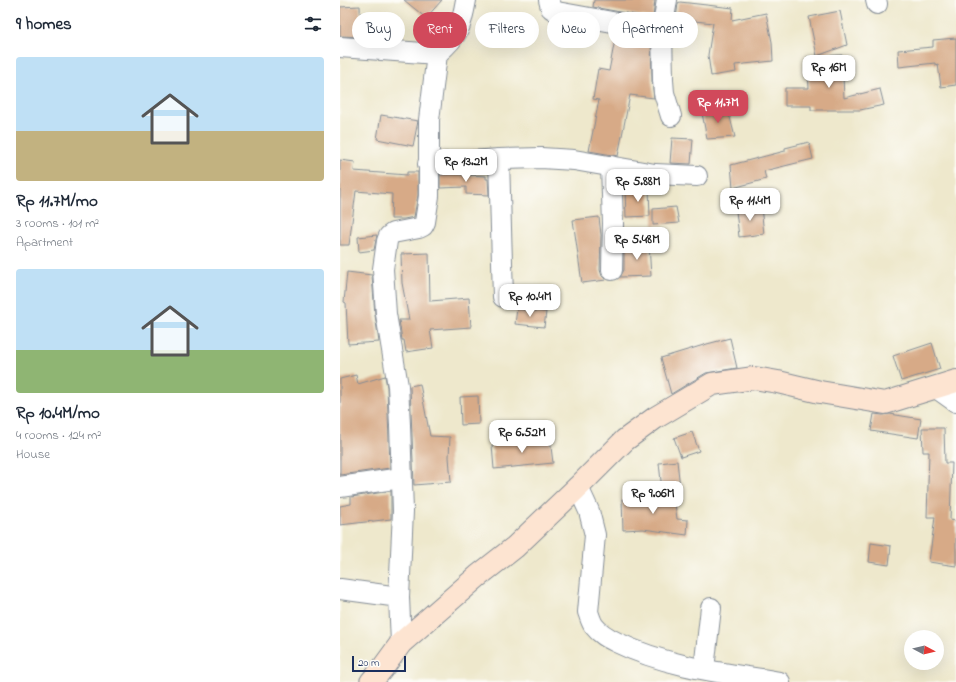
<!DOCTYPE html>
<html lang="en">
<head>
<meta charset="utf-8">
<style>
  body { margin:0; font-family:"Indie Flower",sans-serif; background:#f6f6f7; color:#1f2937; height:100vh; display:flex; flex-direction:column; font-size:15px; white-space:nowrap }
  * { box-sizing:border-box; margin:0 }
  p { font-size:13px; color:#747a83 }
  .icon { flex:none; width:22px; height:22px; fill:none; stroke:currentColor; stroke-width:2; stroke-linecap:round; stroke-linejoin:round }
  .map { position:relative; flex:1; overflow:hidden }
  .side { display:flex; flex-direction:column; background:#fff; width:340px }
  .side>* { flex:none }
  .top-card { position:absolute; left:12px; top:12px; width:380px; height:36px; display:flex; gap:8px }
  .needle { width:26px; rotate:97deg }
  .fabs { position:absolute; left:564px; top:630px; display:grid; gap:8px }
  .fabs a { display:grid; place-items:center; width:40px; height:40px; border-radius:50%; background:#fff; box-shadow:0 4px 16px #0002; font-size:20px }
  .scale { position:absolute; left:12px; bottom:10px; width:54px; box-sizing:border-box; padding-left:4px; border:2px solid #1b2f5e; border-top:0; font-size:11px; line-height:14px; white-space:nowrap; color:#1b2f5e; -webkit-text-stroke:3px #fdfcf7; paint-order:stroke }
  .price { position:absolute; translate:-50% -34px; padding:0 9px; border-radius:8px; background:#fff; color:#222; font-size:13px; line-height:26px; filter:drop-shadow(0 1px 2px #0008) }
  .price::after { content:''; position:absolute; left:50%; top:24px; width:12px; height:9px; margin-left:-6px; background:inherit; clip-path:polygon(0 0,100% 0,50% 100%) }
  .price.selected { background:#d1495b; color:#fff }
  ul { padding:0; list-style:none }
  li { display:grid; align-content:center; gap:8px; height:212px; padding:0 16px }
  li span { display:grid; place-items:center; height:124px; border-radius:4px; color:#555 }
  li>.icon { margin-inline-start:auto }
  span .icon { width:72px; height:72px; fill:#fffc; stroke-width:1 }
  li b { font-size:17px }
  h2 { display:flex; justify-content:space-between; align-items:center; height:48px; padding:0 16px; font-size:17px }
  .tag { padding:0 14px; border-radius:18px; background:#fff; box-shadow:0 4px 16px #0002; font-size:14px; line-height:36px }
  .tag.selected { background:#d1495b; color:#fff }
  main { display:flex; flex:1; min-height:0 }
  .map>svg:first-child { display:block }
  .building { fill:#d7aa87 }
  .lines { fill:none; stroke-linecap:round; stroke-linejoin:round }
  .street-casing { stroke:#848c95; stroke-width:22 }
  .secondary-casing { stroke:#848c95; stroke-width:24 }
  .street { stroke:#fff; stroke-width:20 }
  .secondary { stroke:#fde4d1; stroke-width:22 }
</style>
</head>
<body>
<main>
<section class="side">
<h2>9 homes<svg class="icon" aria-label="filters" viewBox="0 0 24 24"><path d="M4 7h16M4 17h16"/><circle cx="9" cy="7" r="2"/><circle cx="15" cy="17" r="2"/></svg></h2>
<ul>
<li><span style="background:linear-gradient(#bfe0f5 60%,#c2b280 0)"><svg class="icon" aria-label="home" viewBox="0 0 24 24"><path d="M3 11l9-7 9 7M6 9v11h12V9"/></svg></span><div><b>Rp 11.7M/mo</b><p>3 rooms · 101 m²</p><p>Apartment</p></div></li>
<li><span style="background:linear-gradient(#bfe0f5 65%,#8fb573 0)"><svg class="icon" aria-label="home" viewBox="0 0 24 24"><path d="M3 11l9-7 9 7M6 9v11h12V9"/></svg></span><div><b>Rp 10.4M/mo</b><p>4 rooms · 124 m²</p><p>House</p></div></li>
</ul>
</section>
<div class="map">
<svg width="616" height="682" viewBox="0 0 616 682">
  <rect width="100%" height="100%" fill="#fdfcf7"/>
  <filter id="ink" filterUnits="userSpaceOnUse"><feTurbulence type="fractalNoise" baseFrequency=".025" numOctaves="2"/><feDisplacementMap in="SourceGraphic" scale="8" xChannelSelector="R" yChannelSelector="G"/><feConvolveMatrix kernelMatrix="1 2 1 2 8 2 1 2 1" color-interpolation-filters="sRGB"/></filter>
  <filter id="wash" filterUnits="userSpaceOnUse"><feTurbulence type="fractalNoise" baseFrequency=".012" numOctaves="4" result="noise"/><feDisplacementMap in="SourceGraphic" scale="16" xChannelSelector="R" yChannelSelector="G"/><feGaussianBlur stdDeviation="0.9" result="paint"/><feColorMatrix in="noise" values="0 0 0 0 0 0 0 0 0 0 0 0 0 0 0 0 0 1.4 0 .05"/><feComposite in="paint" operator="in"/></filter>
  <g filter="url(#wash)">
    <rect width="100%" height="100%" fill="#eee8cc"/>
    <g id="blocks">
      <g class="building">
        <polygon points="64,0 102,0 86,18"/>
        <polygon points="254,0 315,0 313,18 253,7"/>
        <polygon points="340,2 393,8 392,20 426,13 432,42 433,61 395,65 396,72 371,76 368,55 373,23 336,19 338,3"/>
        <polygon points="20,6 21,37 0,36 0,7"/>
        <polygon points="500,11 507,45 477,56 469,17"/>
        <polygon points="276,34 311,41 312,81 314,98 290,95 278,156 249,151 259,100 253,99 258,69 269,71"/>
        <polygon points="616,38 616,85 601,87 598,64 595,65 595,63 559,67 558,50 593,47 593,40"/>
        <polygon points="502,55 504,98 540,89 544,105 520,110 471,110 471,106 445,106 445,88 469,88 467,57"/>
        <polygon points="387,106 395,137 367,139 362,113"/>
        <polygon points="41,115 78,121 73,146 37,139"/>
        <polygon points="332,138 353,139 351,164 330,163"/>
        <polygon points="469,142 473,159 424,171 426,179 393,188 391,165 445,151 445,148"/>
        <polygon points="0,160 15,162 14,171 67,175 67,172 78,172 78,195 74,217 64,219 51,219 52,194 16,191 9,245 0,245"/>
        <polygon points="112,174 146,176 146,179 148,179 149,195 126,194 126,187 100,188 100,175"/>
        <polygon points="309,189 310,216 286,217 285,190"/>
        <polygon points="336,207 339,223 313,225 313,209"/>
        <polygon points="421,207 424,234 399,237 396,211"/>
        <polygon points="259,217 261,235 260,270 262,276 266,280 242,283 233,220"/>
        <polygon points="37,235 34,250 19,252 18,237"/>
        <polygon points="309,245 311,276 280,277 284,270 284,246"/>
        <polygon points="89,253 90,301 129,298 131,327 90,330 93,348 66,352 64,340 62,340 59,320 69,320 62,283 61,254"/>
        <polygon points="7,272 32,275 35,315 39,342 8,344 6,303 4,302"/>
        <polygon points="177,309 206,312 204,327 175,324"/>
        <polygon points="390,338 397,368 366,373 331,394 321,358 367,344"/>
        <polygon points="592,343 600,369 561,381 553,356"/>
        <polygon points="16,375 18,384 45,376 47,387 50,468 0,475 0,379"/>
        <polygon points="80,384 90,436 110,437 109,457 111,482 74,485 70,386"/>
        <polygon points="138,396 139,424 121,425 120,397"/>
        <polygon points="534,414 543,415 550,414 581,419 578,438 531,431"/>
        <polygon points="582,428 604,428 605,463 612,463 610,520 616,521 616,566 589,562 595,517 587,517 589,452 583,452"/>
        <polygon points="352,432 359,451 341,457 334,438"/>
        <polygon points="210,439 213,463 154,469 152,445"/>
        <polygon points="337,461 340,487 322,490 319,463"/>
        <polygon points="51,491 51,519 0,525 0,506 11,504 11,497"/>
        <polygon points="334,496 337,519 348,520 347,535 303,529 283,530 282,499"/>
        <polygon points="531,543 551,546 549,565 529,562"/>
      </g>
    </g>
  </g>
  <g filter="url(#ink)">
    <use href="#blocks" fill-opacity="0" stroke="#848c95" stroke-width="1"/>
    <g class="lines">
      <defs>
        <g id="street">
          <polyline points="209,0 211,8 217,12 322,31"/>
          <polyline points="327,0 322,31 323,80 324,93 331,116"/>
          <polyline points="536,0 537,4"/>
          <path d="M0 47 97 54C119 35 121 28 126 0"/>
          <polyline points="159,159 163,297"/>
          <polyline points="88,164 159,159 201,158 234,160 315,174 357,176"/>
          <polyline points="271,166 273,224 272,270"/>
          <polyline points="595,387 616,402"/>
          <polyline points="0,487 61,478"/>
          <path d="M238 487 249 511 255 535 248 612C250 617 251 622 254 626 260 634 268 638 276 642 327 667 384 673 440 682"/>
          <polyline points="0,589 59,597"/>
          <polyline points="61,643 59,597 63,511 60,425 58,386 46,314 43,269 47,241 49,236 53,233 79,228 83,226 85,222 89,196 89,120 97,54"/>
          <polyline points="364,669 371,608"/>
        </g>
        <polyline id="secondary" points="31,682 42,669 61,643 138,576 175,547 238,487 285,440 315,418 372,384 414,378 438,382 480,392 545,403 616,381"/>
      </defs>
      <use href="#street" class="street-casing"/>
      <use href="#secondary" class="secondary-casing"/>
      <use href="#street" class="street"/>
      <use href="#secondary" class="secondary"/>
    </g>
  </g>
</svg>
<div class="fabs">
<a><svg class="needle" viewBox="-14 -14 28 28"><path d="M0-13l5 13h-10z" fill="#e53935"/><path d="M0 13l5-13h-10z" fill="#747a83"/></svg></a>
</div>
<div class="scale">20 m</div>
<b class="price" style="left:489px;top:89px">Rp 16M</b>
<b class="price selected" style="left:378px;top:124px">Rp 11.7M</b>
<b class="price" style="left:126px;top:183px">Rp 13.2M</b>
<b class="price" style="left:298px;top:203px">Rp 5.88M</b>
<b class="price" style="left:410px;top:222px">Rp 11.4M</b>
<b class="price" style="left:297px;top:261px">Rp 5.48M</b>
<b class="price" style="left:190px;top:318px">Rp 10.4M</b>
<b class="price" style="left:182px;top:454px">Rp 6.52M</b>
<b class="price" style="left:313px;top:515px">Rp 9.06M</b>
<div class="top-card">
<a class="tag">Buy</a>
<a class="tag selected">Rent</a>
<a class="tag">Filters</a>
<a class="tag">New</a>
<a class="tag">Apartment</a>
</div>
</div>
</main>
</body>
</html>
